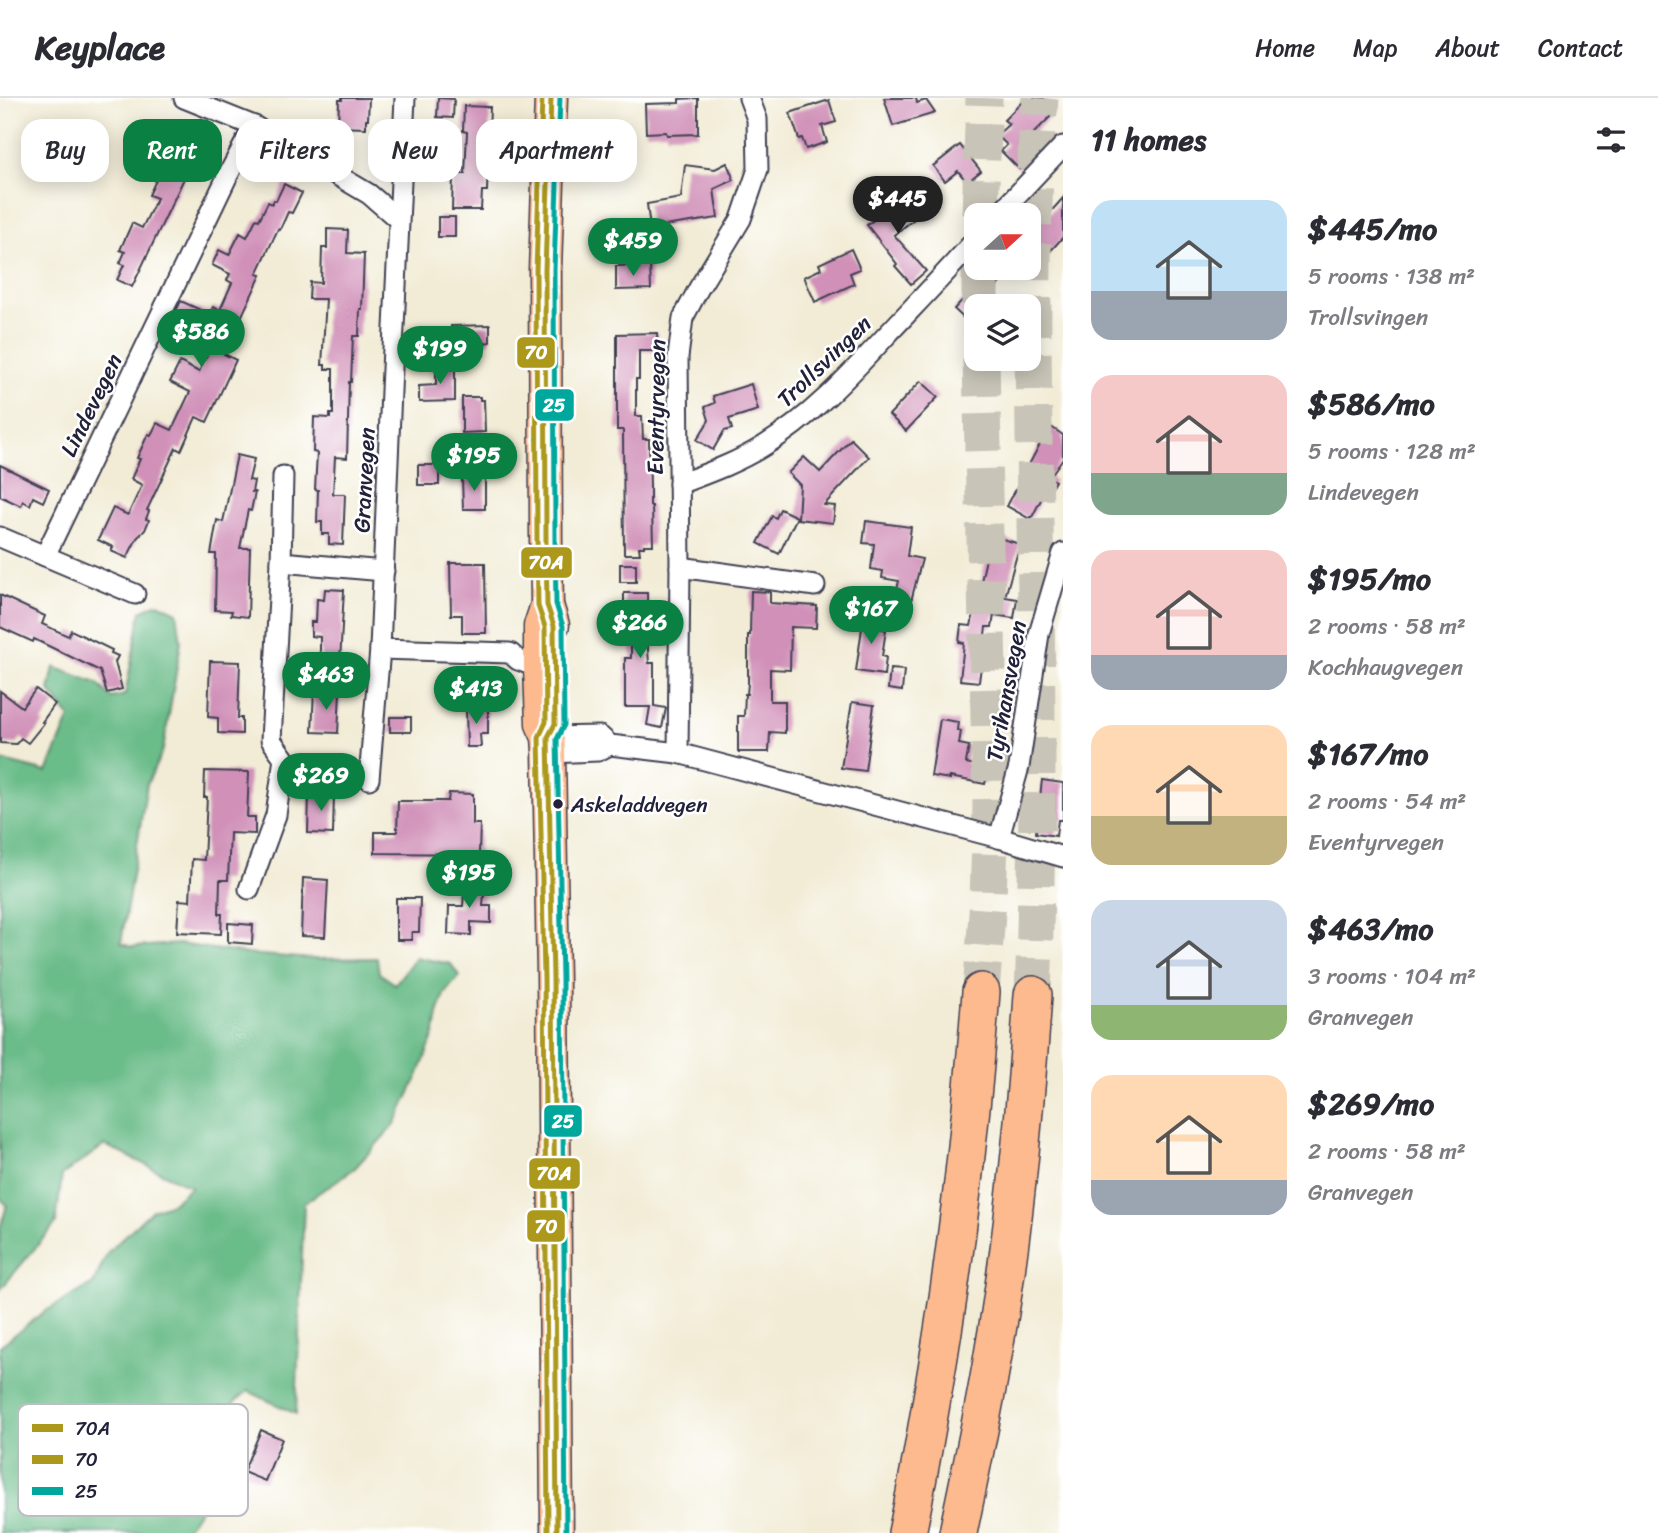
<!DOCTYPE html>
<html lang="en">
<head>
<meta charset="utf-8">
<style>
  body { margin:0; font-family:Sriracha,sans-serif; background:#f2f2f3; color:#2b2b33; height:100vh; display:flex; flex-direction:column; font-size:26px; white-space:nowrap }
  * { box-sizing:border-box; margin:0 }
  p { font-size:23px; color:#7c7c81 }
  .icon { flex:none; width:38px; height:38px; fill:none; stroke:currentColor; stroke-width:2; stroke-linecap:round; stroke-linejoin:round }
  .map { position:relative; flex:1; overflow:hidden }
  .panel { display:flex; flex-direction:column; background:#fff; width:595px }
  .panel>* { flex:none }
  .guide { position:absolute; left:21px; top:21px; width:665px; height:63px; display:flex; gap:14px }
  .needle { width:46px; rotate:69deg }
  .buttons { position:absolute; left:964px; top:105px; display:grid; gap:14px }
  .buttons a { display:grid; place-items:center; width:77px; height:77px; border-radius:14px; background:#fff; box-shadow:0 4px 18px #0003; font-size:35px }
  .price { position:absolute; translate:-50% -60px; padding:0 16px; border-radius:24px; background:#0b8043; color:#fff; font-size:23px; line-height:46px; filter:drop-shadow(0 2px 4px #0008) }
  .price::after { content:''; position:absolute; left:50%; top:42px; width:21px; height:16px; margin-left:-10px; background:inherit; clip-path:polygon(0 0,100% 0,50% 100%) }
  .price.active { background:#222; color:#fff }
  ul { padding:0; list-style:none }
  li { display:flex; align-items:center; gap:21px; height:175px; padding:0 28px }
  li span { display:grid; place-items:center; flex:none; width:196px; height:140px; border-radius:21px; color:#555 }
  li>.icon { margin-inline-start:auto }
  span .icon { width:84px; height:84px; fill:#fffc; stroke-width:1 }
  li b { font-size:30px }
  h2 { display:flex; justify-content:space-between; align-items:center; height:84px; padding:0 28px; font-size:30px }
  .chip { padding:0 24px; border-radius:21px; background:#fff; box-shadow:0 4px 18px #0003; font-size:24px; line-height:63px }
  .chip.active { background:#0b8043; color:#fff }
  header { display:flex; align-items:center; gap:42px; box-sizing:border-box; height:98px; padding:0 35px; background:#fff; border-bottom:2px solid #e1e1e2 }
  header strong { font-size:33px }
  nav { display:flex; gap:38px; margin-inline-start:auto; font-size:24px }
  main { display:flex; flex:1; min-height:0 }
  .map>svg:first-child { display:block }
  .forest { fill:#6bbc89; stroke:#466f62; stroke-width:2 }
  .building { fill:#d090b8 }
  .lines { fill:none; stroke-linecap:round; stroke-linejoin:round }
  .highway-tunnel { stroke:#c8c4b7; stroke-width:37; stroke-dasharray:37 18; stroke-linecap:butt }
  .street-casing { stroke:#414052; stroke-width:23 }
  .primary-casing { stroke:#414052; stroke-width:35 }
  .highway-casing { stroke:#414052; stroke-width:40 }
  .street { stroke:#fff; stroke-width:19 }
  .primary { stroke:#fcba8e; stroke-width:32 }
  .highway { stroke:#fcba8e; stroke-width:37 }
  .bus-1-casing { stroke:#fff; stroke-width:10 }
  .bus-2-casing { stroke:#fff; stroke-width:10 }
  .bus-3-casing { stroke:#fff; stroke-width:10 }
  .bus-1 { stroke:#ac981a; stroke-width:5 }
  .bus-2 { stroke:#ac981a; stroke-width:5 }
  .bus-3 { stroke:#00a79d; stroke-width:5 }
  .bus-dot { fill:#22223b; stroke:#fff; stroke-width:2.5 }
  .labels { text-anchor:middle; stroke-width:5; stroke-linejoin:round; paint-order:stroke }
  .bus-label { font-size:21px; fill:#22223b; stroke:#fff; text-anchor:start }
  .street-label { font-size:23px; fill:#22223b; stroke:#fff }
  .key { fill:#fff; stroke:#bdbdc4; stroke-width:2 }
  .key-label { font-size:19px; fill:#22223b }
  .line-badge { stroke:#fff; stroke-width:2.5 }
  .badge-label { font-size:19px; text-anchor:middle; font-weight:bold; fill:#fff }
</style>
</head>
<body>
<header>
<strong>Keyplace</strong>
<nav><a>Home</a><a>Map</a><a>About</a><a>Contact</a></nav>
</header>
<main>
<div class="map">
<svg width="1063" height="1435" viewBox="0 0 1063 1435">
  <rect width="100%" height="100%" fill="#fff"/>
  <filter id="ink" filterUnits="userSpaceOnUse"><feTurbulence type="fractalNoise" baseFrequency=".0143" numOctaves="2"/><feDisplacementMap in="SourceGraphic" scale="14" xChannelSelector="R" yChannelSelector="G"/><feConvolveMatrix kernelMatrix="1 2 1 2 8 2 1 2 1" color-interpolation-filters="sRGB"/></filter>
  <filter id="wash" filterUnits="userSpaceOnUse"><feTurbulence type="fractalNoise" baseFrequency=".00686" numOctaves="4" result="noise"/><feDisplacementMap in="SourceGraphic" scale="28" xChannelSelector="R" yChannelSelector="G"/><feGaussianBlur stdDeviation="1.57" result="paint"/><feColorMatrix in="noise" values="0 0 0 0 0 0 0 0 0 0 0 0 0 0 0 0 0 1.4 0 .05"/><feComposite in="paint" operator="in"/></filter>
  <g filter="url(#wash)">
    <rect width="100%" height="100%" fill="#f2ecd6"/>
    <polygon class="forest" points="158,505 177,514 181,544 169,617 163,652 147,686 121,845 131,849 179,846 248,856 314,861 377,860 379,875 395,886 416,859 451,866 459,878 444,896 438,916 435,934 418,978 395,1026 355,1070 304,1105 296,1316 248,1293 212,1323 218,1373 210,1397 183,1435 0,1435 0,1248 44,1214 93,1186 108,1154 152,1112 172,1105 191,1089 105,1047 62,1077 56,1125 0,1192 0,1131 7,1107 0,1100 0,662 47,674 70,619 49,592 54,569 97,585 111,600 125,597 141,513"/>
    <g id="blocks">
      <g class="building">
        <polygon points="342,0 369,0 368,21 366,21 366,30 338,29 339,2 342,2"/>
        <polygon points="438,0 454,1 453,20 437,19"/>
        <polygon points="698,0 698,36 667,37 666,34 646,35 645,6 679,5 679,1"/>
        <polygon points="884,0 916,0 917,5 926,2 935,15 893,28"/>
        <polygon points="1034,0 1043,0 1056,13 1023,46 1034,56 1019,71 1001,53 1007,47 997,37 1009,26 1004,22 1023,3 1027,7"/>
        <polygon points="829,2 836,24 822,28 827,44 806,51 802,40 799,41 790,15"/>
        <polygon points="464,8 490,9 487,93 482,93 481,112 452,112 453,76 465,76 467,34 463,33"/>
        <polygon points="960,47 981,73 967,84 958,73 945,83 933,68"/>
        <polygon points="168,57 190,68 132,189 117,182 124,167 120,165 125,154 120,152 132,125 142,130 157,100 149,97"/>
        <polygon points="727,65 734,82 714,91 718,120 650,130 647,106 681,100 685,67 715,71"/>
        <polygon points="284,86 302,95 292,115 288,114 280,132 278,131 257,176 261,177 224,256 236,262 207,324 196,319 181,353 176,350 147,412 149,413 146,421 149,422 145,432 137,440 127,460 111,453 113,449 98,442 113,410 128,417 142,387 131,381 140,361 137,360 148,336 151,337 157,325 172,332 190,294 170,284 180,264 199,274 217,235 175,215 181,203 209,216 213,209 220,212 232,185 227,182 230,176 212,167 219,152 229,157 240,135 247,139 256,121 259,122 268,104 272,106 274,102 276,103"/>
        <polygon points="909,95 918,106 912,110 918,118 894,137 926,173 911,186 895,168 897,166 867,127"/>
        <polygon points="1063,100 1063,139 1029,177 1029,102 1047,118"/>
        <rect x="438" y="119" width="17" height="20"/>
        <polygon points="327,131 348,132 347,155 364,156 362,211 360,211 359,238 353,238 351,284 349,284 347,360 335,359 333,396 345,396 343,447 329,446 329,436 322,436 322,424 317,424 318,392 315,391 317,355 313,354 314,319 330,320 330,316 333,316 333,271 325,271 325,267 322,267 326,201 309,201 310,184 321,185 322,150 327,150"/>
        <polygon points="851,151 860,171 850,175 854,186 815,204 804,179 821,171 819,166"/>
        <polygon points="650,167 651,191 616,192 616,168"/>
        <polygon points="992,170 1013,170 988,198 1000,208 976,208 976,232 954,211"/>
        <polygon points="490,227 490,244 484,245 484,257 452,257 451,228"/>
        <polygon points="657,235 658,253 639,253 639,281 636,281 636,318 642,318 643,341 649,341 650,390 650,408 652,408 653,447 644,447 644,449 639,449 640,456 624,456 623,332 617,332 617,236"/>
        <polygon points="436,267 455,267 455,303 419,304 419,288 436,287"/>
        <polygon points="921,283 938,299 906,333 889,317"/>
        <polygon points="751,286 758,312 729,321 732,331 724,333 713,352 697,342 709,322 705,309 715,305 713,298"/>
        <polygon points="462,299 480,299 480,302 484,302 485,334 462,335"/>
        <polygon points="1044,324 1063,337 1063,360 1049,380 1055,383 1048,396 1045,394 1032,419 1030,419 1030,421 1007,408 1040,346 1033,342"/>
        <polygon points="851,341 869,359 824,407 835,408 833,425 798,421 800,387 788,375 804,359 820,374"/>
        <polygon points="237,357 254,361 249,382 254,383 252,394 255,394 251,413 248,412 240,450 250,450 248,519 231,517 232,513 215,512 216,456 211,456 217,422 223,424"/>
        <polygon points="0,367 49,391 43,404 33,399 30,407 23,403 21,408 0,398"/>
        <rect x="418" y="367" width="21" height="20"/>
        <polygon points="462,380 485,380 485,411 463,411"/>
        <polygon points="780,411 797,419 779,456 758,445 772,418 776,420"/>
        <polygon points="866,423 911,429 907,458 922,461 911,503 895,499 899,483 882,480 883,473 871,471 874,446 863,445"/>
        <polygon points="985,436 1020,446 1005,499 1017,501 1014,520 994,517 992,529 986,529 979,584 960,582 964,545 959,544 961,527 971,528 988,452 982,451"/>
        <polygon points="450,465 485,465 486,535 462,535 462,517 451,517"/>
        <rect x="620" y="466" width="16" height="18"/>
        <polygon points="325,491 344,492 340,564 321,563 322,555 320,555 320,539 311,538 311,524 316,524 317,501 324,502"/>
        <polygon points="751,493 770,494 770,505 817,508 816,530 791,529 790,572 770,571 770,603 785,603 785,635 770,634 769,654 738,654 738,618 744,618 745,596 747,596 748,585 748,537 750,537"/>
        <polygon points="624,495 647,495 648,552 649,565 654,565 654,608 666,610 662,630 647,627 650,609 625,609 625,560 631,560 631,528 624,528"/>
        <polygon points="0,497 45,518 42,526 68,538 71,532 112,552 111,555 118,558 115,564 122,591 107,595 100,573 34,541 33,544 0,529"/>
        <polygon points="862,514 880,516 878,530 886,532 882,558 886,559 884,577 856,573 862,530 860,529"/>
        <polygon points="210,563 240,564 238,620 242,620 242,636 218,635 218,620 208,619"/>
        <polygon points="890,571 904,572 902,593 888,591"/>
        <polygon points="36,591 55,606 42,624 44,625 28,645 21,640 16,646 0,645 0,593 22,609"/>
        <polygon points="314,592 340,593 338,635 312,634"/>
        <polygon points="852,604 874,607 865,673 841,670"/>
        <polygon points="488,610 488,636 480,636 481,649 467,649 466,611"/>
        <rect x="390" y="619" width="21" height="15"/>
        <polygon points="940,621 958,624 957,632 961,633 959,646 969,648 966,665 989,670 985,686 950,679 950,681 931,678"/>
        <polygon points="321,671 340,671 340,686 320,685"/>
        <polygon points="205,673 249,674 247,719 255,719 255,736 230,735 228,782 220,782 219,816 222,816 221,836 177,834 179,802 190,803 192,761 204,762 207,699 204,699"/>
        <polygon points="1042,682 1063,685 1063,722 1058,722 1056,738 1036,735"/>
        <polygon points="309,694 334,695 333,736 308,735"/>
        <polygon points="449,695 473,696 473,726 480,726 479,756 375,755 375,734 397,734 398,703 448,703"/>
        <polygon points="303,780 328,782 325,839 301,838"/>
        <polygon points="465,783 485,785 483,808 491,808 491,825 471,824 471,837 448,836 449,808 463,808"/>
        <polygon points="396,800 420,800 419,834 412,834 412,842 397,842 397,834 396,834"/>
        <polygon points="228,825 253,827 252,846 228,844"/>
        <polygon points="261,1332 282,1341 265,1383 243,1374"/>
      </g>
    </g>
  </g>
  <g filter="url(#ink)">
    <use href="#blocks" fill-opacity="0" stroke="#414052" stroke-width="2"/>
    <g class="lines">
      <g class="highway-tunnel">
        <polyline points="980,117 984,0"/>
        <polyline points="980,170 980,208"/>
        <polyline points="981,261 991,709 988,803 981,894"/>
        <path d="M1033 897C1040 711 1036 525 1034 339 1033 226 1030 113 1040 0"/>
      </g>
      <defs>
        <g id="street">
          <polyline points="184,0 254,28 369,96 398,121"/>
          <path d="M405 0C395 184 388 367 380 551L510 555 518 562 540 570"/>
          <polyline points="998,117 1063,48"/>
          <polyline points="283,378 281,464 384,473"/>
          <path d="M679 386C708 375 736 365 762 349 810 320 848 279 885 239 916 206 947 174 976 141"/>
          <polyline points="0,439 45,458 228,77 254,28"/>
          <polyline points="45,458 135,496"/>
          <polyline points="680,469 815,488"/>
          <polyline points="548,639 600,638 610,647 678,655 999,740 1063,759"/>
          <polyline points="549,655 598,653 610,647"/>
          <polyline points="678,655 680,469 678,259 683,220 699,190 741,121 758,71 757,21 749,0"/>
          <polyline points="369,681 380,551"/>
          <polyline points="999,740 1019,669 1039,536 1063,455"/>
          <polyline points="249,791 276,717 284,660 271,642 281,464"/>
        </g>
        <g id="primary">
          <polyline points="551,0 545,172 546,443 547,507 553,527"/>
          <polyline points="547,507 540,528 540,570 542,626 548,639 549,655 553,880 557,1435"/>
        </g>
        <g id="highway">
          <path d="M907 1435C917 1388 925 1341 933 1294 956 1161 971 1028 981 894"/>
          <path d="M958 1435C970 1376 983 1317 993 1257 1014 1138 1025 1017 1033 897"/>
        </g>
      </defs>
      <use href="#street" class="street-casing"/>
      <use href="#primary" class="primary-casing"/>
      <use href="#highway" class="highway-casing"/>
      <use href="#street" class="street"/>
      <use href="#primary" class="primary"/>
      <use href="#highway" class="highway"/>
      <defs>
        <polyline id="bus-1" points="551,0 545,172 546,443 547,507 554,528 555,626 548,639 553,880 557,1435"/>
        <polyline id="bus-2" points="542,0 536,172 537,443 538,508 545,529 546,624 539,639 544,880 548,1435"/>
        <polyline id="bus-3" points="560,0 554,172 555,443 556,506 563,528 564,627 557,641 562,880 566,1435"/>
      </defs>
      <use href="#bus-1" class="bus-1-casing"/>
      <use href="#bus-2" class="bus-2-casing"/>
      <use href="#bus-3" class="bus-3-casing"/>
      <use href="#bus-1" class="bus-1"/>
      <use href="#bus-2" class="bus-2"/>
      <use href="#bus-3" class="bus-3"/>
    </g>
  </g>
  <circle class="bus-dot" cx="558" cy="706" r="6"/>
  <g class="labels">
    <g class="bus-label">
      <text x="571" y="714">Askeladdvegen</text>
    </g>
    <g class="street-label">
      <text transform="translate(824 263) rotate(-44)" y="8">Trollsvingen</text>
      <text transform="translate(91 307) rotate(-64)" y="8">Lindevegen</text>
      <text transform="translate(656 309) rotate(-89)" y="8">Eventyrvegen</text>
      <text transform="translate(364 382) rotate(-87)" y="8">Granvegen</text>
      <text transform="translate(1006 593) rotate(-80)" y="8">Tyrihansvegen</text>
    </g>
  </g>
  <rect x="18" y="1306" width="230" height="112" rx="10" class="key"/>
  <rect x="32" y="1326" width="31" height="8" fill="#ac981a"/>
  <rect x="32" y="1357" width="31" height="9" fill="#ac981a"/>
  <rect x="32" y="1389" width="31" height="8" fill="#00a79d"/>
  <g class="key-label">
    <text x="75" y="1337">70A</text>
    <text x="75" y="1368">70</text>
    <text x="75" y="1400">25</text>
  </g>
  <g class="line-badge">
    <rect x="516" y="238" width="40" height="33" rx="7" fill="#ac981a"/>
    <rect x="534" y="290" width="41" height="34" rx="7" fill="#00a79d"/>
    <rect x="520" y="448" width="53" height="33" rx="7" fill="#ac981a"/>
    <rect x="543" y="1006" width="40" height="34" rx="7" fill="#00a79d"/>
    <rect x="528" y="1059" width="53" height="33" rx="7" fill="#ac981a"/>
    <rect x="526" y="1111" width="40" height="34" rx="7" fill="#ac981a"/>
  </g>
  <g class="badge-label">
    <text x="536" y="261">70</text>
    <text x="554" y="314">25</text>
    <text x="546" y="471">70A</text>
    <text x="563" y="1030">25</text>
    <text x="554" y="1082">70A</text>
    <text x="546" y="1135">70</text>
  </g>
</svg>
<div class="buttons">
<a><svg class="needle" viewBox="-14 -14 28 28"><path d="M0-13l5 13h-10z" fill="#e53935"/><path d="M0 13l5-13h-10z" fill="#7c7c81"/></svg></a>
<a><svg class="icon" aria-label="layers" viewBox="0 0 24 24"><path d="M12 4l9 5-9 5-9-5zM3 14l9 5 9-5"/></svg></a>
</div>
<b class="price active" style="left:898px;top:138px">$445</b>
<b class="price" style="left:633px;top:180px">$459</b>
<b class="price" style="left:201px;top:271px">$586</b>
<b class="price" style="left:440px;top:288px">$199</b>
<b class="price" style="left:474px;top:395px">$195</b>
<b class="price" style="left:871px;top:548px">$167</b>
<b class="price" style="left:640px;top:562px">$266</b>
<b class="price" style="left:326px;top:614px">$463</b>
<b class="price" style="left:476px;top:628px">$413</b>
<b class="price" style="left:321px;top:715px">$269</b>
<b class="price" style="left:469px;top:812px">$195</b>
<div class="guide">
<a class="chip">Buy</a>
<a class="chip active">Rent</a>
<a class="chip">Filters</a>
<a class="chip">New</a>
<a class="chip">Apartment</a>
</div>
</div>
<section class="panel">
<h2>11 homes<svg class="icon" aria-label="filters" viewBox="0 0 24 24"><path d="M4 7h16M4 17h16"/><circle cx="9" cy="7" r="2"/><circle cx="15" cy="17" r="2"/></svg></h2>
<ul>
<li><span style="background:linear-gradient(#bfe0f5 65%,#9aa5b1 0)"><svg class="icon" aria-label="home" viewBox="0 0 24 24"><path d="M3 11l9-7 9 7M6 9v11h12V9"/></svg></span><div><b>$445/mo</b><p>5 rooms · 138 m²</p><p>Trollsvingen</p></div></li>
<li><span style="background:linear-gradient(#f6c9c9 70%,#7fa58c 0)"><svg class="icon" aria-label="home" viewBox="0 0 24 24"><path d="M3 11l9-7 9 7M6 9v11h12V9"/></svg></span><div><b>$586/mo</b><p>5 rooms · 128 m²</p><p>Lindevegen</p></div></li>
<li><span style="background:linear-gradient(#f6c9c9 75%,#9aa5b1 0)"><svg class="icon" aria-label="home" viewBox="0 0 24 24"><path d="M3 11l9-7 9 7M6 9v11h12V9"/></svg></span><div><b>$195/mo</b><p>2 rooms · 58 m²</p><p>Kochhaugvegen</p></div></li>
<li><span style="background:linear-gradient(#ffd9b3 65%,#c2b280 0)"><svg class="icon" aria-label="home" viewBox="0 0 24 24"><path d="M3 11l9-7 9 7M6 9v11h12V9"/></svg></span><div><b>$167/mo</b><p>2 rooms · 54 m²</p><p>Eventyrvegen</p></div></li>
<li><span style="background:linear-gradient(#c9d6e8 75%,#8fb573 0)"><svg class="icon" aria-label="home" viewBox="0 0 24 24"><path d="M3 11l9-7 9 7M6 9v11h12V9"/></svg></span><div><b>$463/mo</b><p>3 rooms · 104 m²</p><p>Granvegen</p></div></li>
<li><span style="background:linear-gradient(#ffd9b3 75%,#9aa5b1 0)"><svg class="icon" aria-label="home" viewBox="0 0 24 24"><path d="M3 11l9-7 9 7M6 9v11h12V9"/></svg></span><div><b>$269/mo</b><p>2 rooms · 58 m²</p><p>Granvegen</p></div></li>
</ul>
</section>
</main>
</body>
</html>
